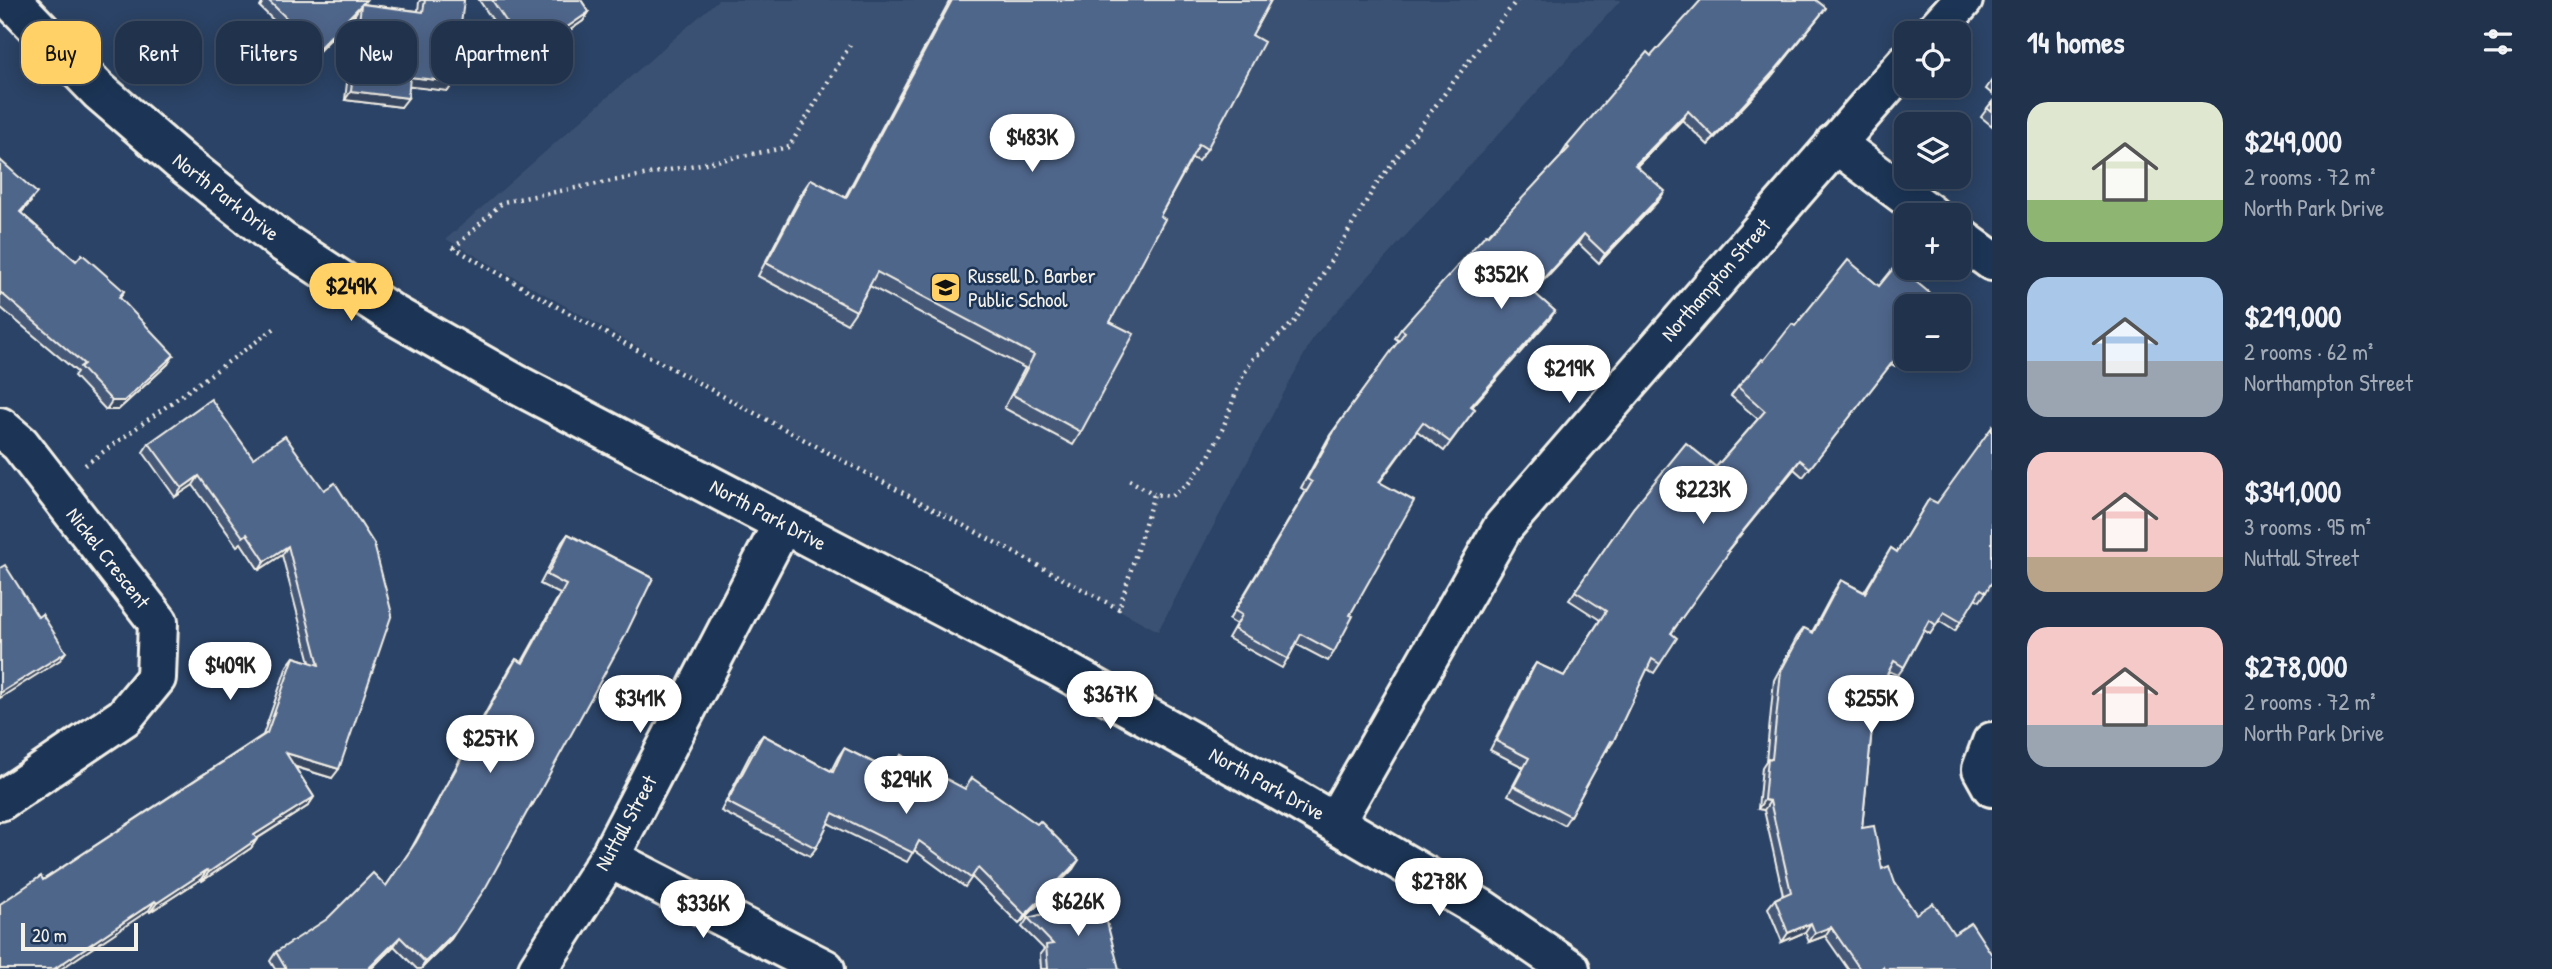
<!DOCTYPE html>
<html lang="en">
<head>
<meta charset="utf-8">
<style>
  body { margin:0; font-family:"Patrick Hand",sans-serif; background:#2d3e56; color:#f1f3f6; height:100vh; display:flex; flex-direction:column; font-size:26px; white-space:nowrap }
  * { box-sizing:border-box; margin:0 }
  p { font-size:23px; color:#a2aab5 }
  .icon { flex:none; width:38px; height:38px; fill:none; stroke:currentColor; stroke-width:2; stroke-linecap:round; stroke-linejoin:round }
  .map { position:relative; flex:1; overflow:hidden }
  .panel { display:flex; flex-direction:column; background:#20324c; width:560px }
  .panel>* { flex:none }
  .top-card { position:absolute; left:21px; top:21px; width:665px; height:63px; display:flex; gap:14px }
  .controls { position:absolute; left:1894px; top:21px; display:grid; gap:14px }
  .controls a { display:grid; place-items:center; width:77px; height:77px; border-radius:14px; background:#20324c; box-shadow:0 4px 18px #0003,0 0 0 2px #3d4d64; font-size:35px }
  .scale { position:absolute; left:21px; bottom:18px; width:117px; box-sizing:border-box; padding-left:7px; border:4px solid #f4f1e8; border-top:0; font-size:19px; line-height:24px; white-space:nowrap; color:#f4f1e8; -webkit-text-stroke:5px #1d3557; paint-order:stroke }
  .price { position:absolute; translate:-50% -60px; padding:0 16px; border-radius:24px; background:#fff; color:#222; font-size:23px; line-height:46px; filter:drop-shadow(0 2px 4px #0008) }
  .price::after { content:''; position:absolute; left:50%; top:42px; width:21px; height:16px; margin-left:-10px; background:inherit; clip-path:polygon(0 0,100% 0,50% 100%) }
  .price.current { background:#ffd166; color:#111 }
  ul { padding:0; list-style:none }
  li { display:flex; align-items:center; gap:21px; height:175px; padding:0 35px }
  li span { display:grid; place-items:center; flex:none; width:196px; height:140px; border-radius:21px; color:#555 }
  li>.icon { margin-inline-start:auto }
  span .icon { width:84px; height:84px; fill:#fffc; stroke-width:1 }
  li b { font-size:30px }
  h2 { display:flex; justify-content:space-between; align-items:center; height:84px; padding:0 35px; font-size:30px }
  .chip { padding:0 24px; border-radius:21px; background:#20324c; box-shadow:0 4px 18px #0003,0 0 0 2px #3d4d64; font-size:24px; line-height:63px }
  .chip.current { background:#ffd166; color:#111 }
  main { display:flex; flex:1; min-height:0 }
  .map>svg:first-child { display:block }
  .built { fill:#3a5173 }
  .lines { fill:none; stroke-linecap:round; stroke-linejoin:round }
  .street-casing { stroke:#f4f1e8; stroke-width:44 }
  .secondary-casing { stroke:#f4f1e8; stroke-width:44 }
  .path { stroke:#f4f1e8; stroke-width:4.5; stroke-dasharray:2 5; stroke-linecap:butt }
  .street { stroke:#1d3557; stroke-width:38 }
  .secondary { stroke:#1d3557; stroke-width:38 }
  .wall { fill:#445878; stroke:#f4f1e8; stroke-width:2 }
  .shaded-wall { fill:#374761; stroke:#f4f1e8; stroke-width:2 }
  .building { fill:#4f668b; stroke:#f4f1e8; stroke-width:2 }
  .labels { text-anchor:middle; stroke-width:5; stroke-linejoin:round; paint-order:stroke }
  .street-label { font-size:21px; fill:#f4f1e8; stroke:#1d3557 }
  .poi-label { font-size:21px; fill:#f4f1e8; stroke:#1d3557; text-anchor:start }
</style>
</head>
<body>
<main>
<div class="map">
<svg width="1992" height="969" viewBox="0 0 1992 969">
  <rect width="100%" height="100%" fill="#2b4366"/>
  <filter id="ink" filterUnits="userSpaceOnUse"><feTurbulence type="fractalNoise" baseFrequency=".0143" numOctaves="2"/><feDisplacementMap in="SourceGraphic" scale="14" xChannelSelector="R" yChannelSelector="G"/><feConvolveMatrix kernelMatrix="1 2 1 2 8 2 1 2 1" color-interpolation-filters="sRGB"/></filter>
  <g filter="url(#ink)">
    <polygon class="built" points="718,0 1621,0 1314,336 1158,631 674,367 446,239"/>
    <g class="lines">
      <defs>
        <g id="street">
          <polyline points="1933,33 1963,0"/>
          <polyline points="1835,143 1931,215"/>
          <polyline points="1958,236 1992,261"/>
          <polyline points="0,427 20,444 158,622 156,678 124,717 0,801"/>
          <polyline points="1992,742 1982,769 1992,787"/>
          <polyline points="1335,822 1503,527 1906,63"/>
          <polyline points="609,858 825,969"/>
          <polyline points="538,969 609,858 783,523"/>
        </g>
        <polyline id="secondary" points="11,0 99,91 180,161 281,241 394,315 514,383 1058,667 1294,799 1482,909 1570,969"/>
      </defs>
      <use href="#street" class="street-casing"/>
      <use href="#secondary" class="secondary-casing"/>
      <g class="path">
        <polyline points="850,45 789,147 503,202 454,248 561,309 1119,609 1154,494 1171,496 1188,484 1208,458 1223,428 1241,379 1252,360 1295,321 1376,185 1475,53 1517,0"/>
        <polyline points="85,465 278,326"/>
        <polyline points="1129,480 1154,494"/>
      </g>
      <use href="#street" class="street"/>
      <use href="#secondary" class="secondary"/>
    </g>
    <g class="wall">
      <polygon points="264,0 366,0 363,4 418,11 419,2 420,0 464,0 448,91 409,86 401,107 345,100 355,14 312,58 260,7"/>
      <polygon points="479,0 581,0 589,12 583,21 522,63"/>
      <polygon points="950,0 1271,0 1252,35 1207,149 1198,161 1192,158 1160,216 1110,322 1081,432 1073,445 1004,408 1025,368 870,286 856,311 847,324 758,276 802,192 811,179 845,197"/>
      <polygon points="1826,8 1770,78 1708,145 1682,120 1637,166 1659,200 1599,263 1578,243 1533,292 1555,311 1549,320 1472,406 1475,409 1444,451 1417,431 1380,482 1350,615 1334,652 1328,661 1296,644 1282,668 1228,638 1236,624 1229,620 1306,491 1301,488 1330,435 1399,341 1395,338 1401,329 1562,156 1561,155 1567,146"/>
      <polygon points="1992,80 1992,94 1986,89"/>
      <polygon points="1992,102 1992,126 1981,117"/>
      <polygon points="0,160 31,202 21,213 76,261 124,291 120,298 168,364 118,410 106,410 74,376 77,372 0,307"/>
      <polygon points="1795,326 1906,353 1895,366 1891,364 1803,477 1794,469 1727,551 1671,634 1660,664 1654,673 1647,669 1613,742 1607,751 1606,750 1570,816 1564,825 1508,795 1523,767 1490,750 1530,672 1536,663 1564,676 1600,620 1569,600 1634,507 1716,467 1758,419 1731,396 1738,387 1764,360"/>
      <polygon points="149,443 253,458 324,490 332,778 295,767 314,797 308,806 257,839 251,848 202,881 201,879 150,912 149,910 43,880 263,735 287,666 294,657 310,662 282,555 259,570 241,543 237,546 193,485 175,497 143,452"/>
      <polygon points="1929,499 1986,592 1980,601 1975,598 1955,631 1939,621 1930,634 1924,630 1904,667 1898,675 1889,671 1875,698 1862,828 1882,869 1895,883 1916,914 1954,934 1992,969 1848,969 1825,936 1809,942 1805,932 1782,942 1768,908 1775,899 1783,895 1764,810 1758,809 1762,767 1766,761 1774,680 1797,637 1804,628 1812,632 1835,589 1841,580 1864,592 1891,548 1897,552"/>
      <polygon points="568,534 653,578 533,804 526,813 451,939 421,969 417,969 394,946 371,969 275,969 270,961 276,952 386,886 410,851 510,668 516,659 522,662 560,594 540,584 562,542"/>
      <polygon points="763,735 831,771 838,757 844,748 891,771 901,755 1073,869 1019,924 972,877 965,887 914,850 907,862 828,823 816,848 810,856 721,811 756,743"/>
      <polygon points="1028,918 1119,969 1041,969 1040,954 1044,949 1022,927"/>
    </g>
    <g class="shaded-wall">
      <polygon points="361,5 355,14 312,58 318,49"/>
      <polygon points="1826,8 1770,78 1708,145 1714,137"/>
      <polygon points="589,12 583,21 522,63 528,54"/>
      <polygon points="410,77 454,82 448,91 404,86"/>
      <polygon points="351,91 408,98 401,107 345,100"/>
      <polygon points="1688,111 1682,120 1629,174 1635,165"/>
      <polygon points="1665,191 1659,200 1599,263 1605,254"/>
      <polygon points="1584,234 1578,243 1525,299 1532,291"/>
      <polygon points="1555,311 1549,320 1465,415 1471,406"/>
      <polygon points="174,355 168,364 118,410 106,410 112,401"/>
      <polygon points="1800,460 1794,469 1720,560 1727,551"/>
      <polygon points="199,476 193,485 175,497 182,488"/>
      <polygon points="288,546 282,555 259,570 265,561"/>
      <polygon points="66,652 60,660 0,698 0,693"/>
      <polygon points="286,753 339,769 332,778 280,762"/>
      <polygon points="314,797 308,806 248,844 254,835"/>
      <polygon points="1764,800 1770,801 1764,810 1758,809"/>
      <polygon points="257,839 251,848 202,881 209,872"/>
      <polygon points="1079,860 1073,869 1019,924 1025,915"/>
      <polygon points="207,870 201,879 150,912 157,903"/>
      <polygon points="155,901 149,910 61,969 54,969"/>
      <polygon points="1811,923 1805,932 1782,942 1788,933"/>
      <polygon points="1831,927 1825,936 1809,942 1815,933"/>
      <polygon points="457,930 451,939 421,969 425,962"/>
      <polygon points="400,937 394,946 371,969 368,969"/>
    </g>
    <g class="building">
      <polygon points="268,0 366,0 362,4 423,12 425,0 464,0 454,82 410,77 408,98 351,91 361,5 318,49"/>
      <polygon points="492,0 581,0 589,12 528,54"/>
      <polygon points="952,0 1271,0 1252,35 1264,42 1207,149 1199,144 1160,216 1165,219 1110,322 1134,334 1081,432 1013,395 1034,355 877,272 856,311 766,263 811,179 846,198"/>
      <polygon points="1701,0 1816,0 1826,8 1776,69 1714,137 1688,111 1635,165 1665,191 1605,254 1584,234 1532,291 1555,311 1471,406 1475,409 1450,442 1423,422 1379,482 1414,501 1350,615 1353,616 1334,652 1301,634 1288,659 1234,629 1242,615 1235,611 1312,482 1307,479 1337,426 1405,332 1401,329 1486,234 1488,235 1569,148 1567,146 1647,52 1651,56"/>
      <polygon points="1992,102 1992,112 1987,108"/>
      <polygon points="0,160 37,193 20,212 76,261 82,254 124,291 119,297 174,355 124,401 112,401 80,367 84,364 0,292"/>
      <polygon points="1848,260 1879,286 1896,265 1944,305 1943,306 1906,306 1906,352 1901,358 1898,355 1810,468 1800,460 1727,551 1729,552 1671,633 1677,638 1660,664 1652,659 1613,742 1611,741 1570,816 1514,786 1529,758 1496,741 1536,663 1564,676 1606,611 1575,591 1634,507 1686,443 1716,467 1765,411 1738,387 1762,359 1764,360 1792,324 1795,326"/>
      <polygon points="211,399 253,458 285,436 324,490 335,483 374,544 392,614 339,769 286,753 314,797 254,835 257,839 209,872 207,870 157,903 155,901 54,969 0,969 0,904 41,876 43,880 267,733 294,657 319,665 288,546 265,561 247,534 243,537 199,476 182,488 149,443"/>
      <polygon points="1992,427 1992,582 1986,592 1981,589 1961,622 1944,612 1936,625 1929,620 1904,667 1894,661 1875,698 1862,828 1874,826 1882,869 1889,866 1895,883 1916,914 1933,903 1954,934 1971,923 1992,955 1992,969 1884,969 1883,967 1880,969 1860,969 1831,927 1815,933 1811,923 1788,933 1775,899 1791,892 1770,801 1764,800 1768,758 1772,759 1781,671 1804,628 1813,633 1841,580 1865,593 1891,548 1897,552 1929,499 1937,503"/>
      <polygon points="568,534 653,578 624,638 533,804 532,803 486,887 457,930 425,962 400,937 368,969 286,969 276,952 327,919 373,873 386,886 416,842 516,659 523,663 566,585 547,575"/>
      <polygon points="5,565 38,617 42,614 66,652 0,693 0,568"/>
      <polygon points="763,735 833,772 844,748 892,772 901,755 965,789 972,778 1037,824 1040,821 1079,860 1025,915 978,868 971,878 919,841 913,853 833,813 816,848 727,802"/>
      <polygon points="1101,899 1119,969 1048,969 1046,945 1053,944 1028,918"/>
    </g>
  </g>
  <defs>
    <symbol id="school-square" viewBox="-11 -11 22 22"><rect x="-9" y="-9" width="18" height="18" rx="4" fill="#ffd166" stroke="#1d3557"/><path d="M0-5L7-2L0 1L-7-2ZM-4 1L0 2.5L4 1V4Q0 6-4 4Z" fill="#111"/></symbol>
  </defs>
  <g fill-rule="evenodd">
    <use href="#school-square" x="928" y="270" width="35" height="35"/>
  </g>
  <g class="labels">
    <g class="street-label">
      <text transform="translate(226 197) rotate(38)" y="7">North Park Drive</text>
      <text transform="translate(1716 280) rotate(-49)" y="7">Northampton Street</text>
      <text transform="translate(768 515) rotate(28)" y="7">North Park Drive</text>
      <text transform="translate(108 558) rotate(52)" y="7">Nickel Crescent</text>
      <text transform="translate(1267 784) rotate(29)" y="7">North Park Drive</text>
      <text transform="translate(626 823) rotate(-61)" y="7">Nuttall Street</text>
    </g>
    <g class="poi-label">
      <text x="968" y="283">Russell D. Barber<tspan x="968" dy="24">Public School</tspan></text>
    </g>
  </g>
</svg>
<div class="controls">
<a><svg class="icon" aria-label="locate" viewBox="0 0 24 24"><circle cx="12" cy="12" r="6"/><path d="M12 2v4M12 18v4M2 12h4M18 12h4"/></svg></a>
<a><svg class="icon" aria-label="layers" viewBox="0 0 24 24"><path d="M12 4l9 5-9 5-9-5zM3 14l9 5 9-5"/></svg></a>
<a>+</a>
<a>−</a>
</div>
<div class="scale">20 m</div>
<b class="price" style="left:1032px;top:174px">$483K</b>
<b class="price" style="left:1501px;top:311px">$352K</b>
<b class="price current" style="left:351px;top:323px">$249K</b>
<b class="price" style="left:1569px;top:405px">$219K</b>
<b class="price" style="left:1703px;top:526px">$223K</b>
<b class="price" style="left:230px;top:702px">$409K</b>
<b class="price" style="left:1110px;top:731px">$367K</b>
<b class="price" style="left:640px;top:735px">$341K</b>
<b class="price" style="left:1871px;top:735px">$255K</b>
<b class="price" style="left:490px;top:775px">$257K</b>
<b class="price" style="left:906px;top:816px">$294K</b>
<b class="price" style="left:1439px;top:918px">$278K</b>
<b class="price" style="left:1078px;top:938px">$626K</b>
<b class="price" style="left:703px;top:940px">$336K</b>
<div class="top-card">
<a class="chip current">Buy</a>
<a class="chip">Rent</a>
<a class="chip">Filters</a>
<a class="chip">New</a>
<a class="chip">Apartment</a>
</div>
</div>
<section class="panel">
<h2>14 homes<svg class="icon" aria-label="filters" viewBox="0 0 24 24"><path d="M4 7h16M4 17h16"/><circle cx="9" cy="7" r="2"/><circle cx="15" cy="17" r="2"/></svg></h2>
<ul>
<li><span style="background:linear-gradient(#dfe7d0 70%,#8fb573 0)"><svg class="icon" aria-label="home" viewBox="0 0 24 24"><path d="M3 11l9-7 9 7M6 9v11h12V9"/></svg></span><div><b>$249,000</b><p>2 rooms · 72 m²</p><p>North Park Drive</p></div></li>
<li><span style="background:linear-gradient(#a9c7e8 60%,#9aa5b1 0)"><svg class="icon" aria-label="home" viewBox="0 0 24 24"><path d="M3 11l9-7 9 7M6 9v11h12V9"/></svg></span><div><b>$219,000</b><p>2 rooms · 62 m²</p><p>Northampton Street</p></div></li>
<li><span style="background:linear-gradient(#f6c9c9 75%,#b9a48a 0)"><svg class="icon" aria-label="home" viewBox="0 0 24 24"><path d="M3 11l9-7 9 7M6 9v11h12V9"/></svg></span><div><b>$341,000</b><p>3 rooms · 95 m²</p><p>Nuttall Street</p></div></li>
<li><span style="background:linear-gradient(#f6c9c9 70%,#9aa5b1 0)"><svg class="icon" aria-label="home" viewBox="0 0 24 24"><path d="M3 11l9-7 9 7M6 9v11h12V9"/></svg></span><div><b>$278,000</b><p>2 rooms · 72 m²</p><p>North Park Drive</p></div></li>
</ul>
</section>
</main>
</body>
</html>
